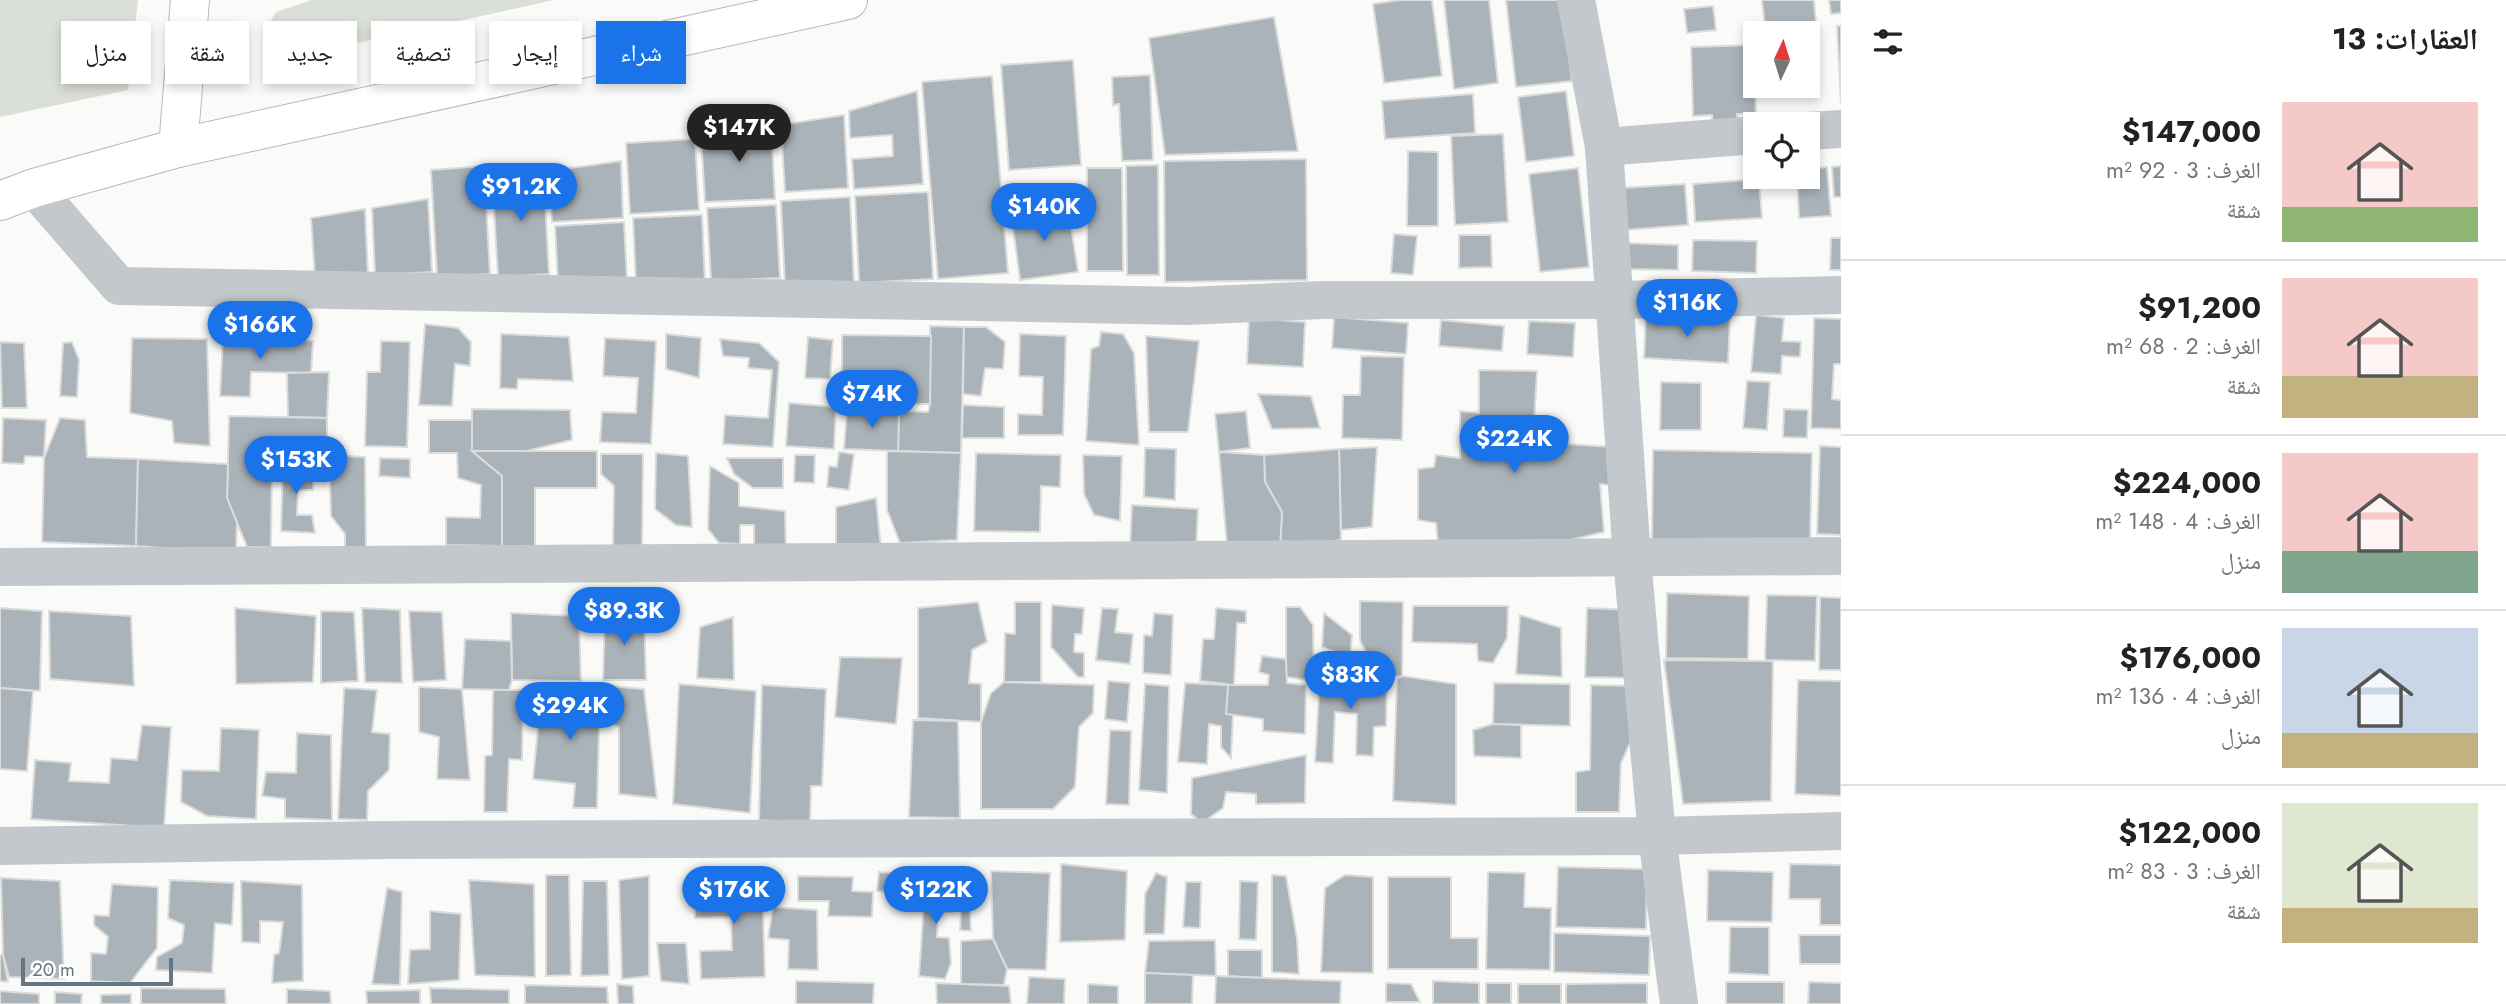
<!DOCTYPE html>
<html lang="ar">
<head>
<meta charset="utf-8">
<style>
  body { margin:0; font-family:Jost,"Noto Naskh Arabic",sans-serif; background:#f2f2f2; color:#222; direction:rtl; height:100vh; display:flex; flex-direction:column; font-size:26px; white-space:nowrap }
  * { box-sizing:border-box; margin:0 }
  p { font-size:23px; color:#767676 }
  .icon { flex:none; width:38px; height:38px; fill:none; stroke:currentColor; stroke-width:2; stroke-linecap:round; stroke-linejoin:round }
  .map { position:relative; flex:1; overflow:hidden; direction:ltr }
  .panel { display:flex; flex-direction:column; background:#fff; width:665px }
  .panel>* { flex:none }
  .banner { position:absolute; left:21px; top:21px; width:665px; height:63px; direction:rtl; display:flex; gap:14px }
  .needle { width:46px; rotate:4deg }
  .fabs { position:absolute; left:1743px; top:21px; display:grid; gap:14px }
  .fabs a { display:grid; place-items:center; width:77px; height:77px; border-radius:0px; background:#fff; box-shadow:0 4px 10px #0003; font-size:35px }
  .scale { position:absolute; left:21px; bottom:18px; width:152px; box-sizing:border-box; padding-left:7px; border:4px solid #657683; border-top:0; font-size:19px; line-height:24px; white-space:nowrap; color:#657683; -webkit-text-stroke:5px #fff; paint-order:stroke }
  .price { position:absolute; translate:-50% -60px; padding:0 16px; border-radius:24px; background:#1a73e8; color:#fff; font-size:23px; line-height:46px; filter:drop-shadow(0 2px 4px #0008) }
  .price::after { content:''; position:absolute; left:50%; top:42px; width:21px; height:16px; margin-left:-10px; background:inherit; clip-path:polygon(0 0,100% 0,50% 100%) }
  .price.on { background:#222; color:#fff }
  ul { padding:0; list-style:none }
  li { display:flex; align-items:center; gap:21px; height:175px; padding:0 28px }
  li+li { border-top:2px solid #e0e0e0 }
  li span { display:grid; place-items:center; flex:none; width:196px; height:140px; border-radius:0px; color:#555 }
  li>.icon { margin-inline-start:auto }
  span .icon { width:84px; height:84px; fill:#fffc; stroke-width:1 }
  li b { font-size:30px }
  h2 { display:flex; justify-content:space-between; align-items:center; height:84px; padding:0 28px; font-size:30px }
  .tag { padding:0 24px; border-radius:0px; background:#fff; box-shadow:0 4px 10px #0003; font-size:24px; line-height:63px }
  .tag.on { background:#1a73e8; color:#fff }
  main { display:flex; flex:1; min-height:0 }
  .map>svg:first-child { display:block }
  .green { fill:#dadfd7 }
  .building { fill:#aab3b9; stroke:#dcdcda; stroke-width:2 }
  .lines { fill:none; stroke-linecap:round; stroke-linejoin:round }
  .secondary-casing { stroke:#b3babf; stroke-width:40 }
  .street { stroke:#c3c8cc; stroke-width:38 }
  .secondary { stroke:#fff; stroke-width:38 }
</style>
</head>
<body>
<main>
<section class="panel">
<h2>العقارات: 13<svg class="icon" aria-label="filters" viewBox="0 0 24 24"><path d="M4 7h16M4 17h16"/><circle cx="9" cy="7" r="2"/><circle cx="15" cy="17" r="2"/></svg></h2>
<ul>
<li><span style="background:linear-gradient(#f6c9c9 75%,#8fb573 0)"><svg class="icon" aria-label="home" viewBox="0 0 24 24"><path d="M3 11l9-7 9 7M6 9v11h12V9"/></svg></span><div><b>$147,000</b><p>الغرف: 3 · 92 m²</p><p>شقة</p></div></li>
<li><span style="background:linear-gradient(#f6c9c9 70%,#c2b280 0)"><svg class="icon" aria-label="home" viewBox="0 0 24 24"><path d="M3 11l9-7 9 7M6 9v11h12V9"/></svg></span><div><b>$91,200</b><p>الغرف: 2 · 68 m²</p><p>شقة</p></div></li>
<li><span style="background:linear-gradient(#f6c9c9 70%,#7fa58c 0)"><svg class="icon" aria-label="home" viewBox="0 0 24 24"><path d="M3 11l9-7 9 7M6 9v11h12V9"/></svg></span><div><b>$224,000</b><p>الغرف: 4 · 148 m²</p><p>منزل</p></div></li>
<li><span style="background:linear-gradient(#c9d6e8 75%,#c2b280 0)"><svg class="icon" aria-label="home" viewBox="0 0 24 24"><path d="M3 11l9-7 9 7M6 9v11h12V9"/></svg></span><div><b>$176,000</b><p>الغرف: 4 · 136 m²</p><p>منزل</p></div></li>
<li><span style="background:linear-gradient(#dfe7d0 75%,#c2b280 0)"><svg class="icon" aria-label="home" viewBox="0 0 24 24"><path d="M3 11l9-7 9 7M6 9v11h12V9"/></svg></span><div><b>$122,000</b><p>الغرف: 3 · 83 m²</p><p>شقة</p></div></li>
</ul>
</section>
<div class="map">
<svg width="1841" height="1004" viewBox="0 0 1841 1004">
  <rect width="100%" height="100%" fill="#fafaf8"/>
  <g class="green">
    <polygon points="0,0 138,0 128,90 0,117"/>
    <polygon points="312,0 554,0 298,56 274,50 266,29 276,12"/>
  </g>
  <g class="building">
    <polygon points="1400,0 1432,0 1442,76 1384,83 1373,4"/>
    <polygon points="1444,0 1489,0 1498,83 1454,89"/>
    <polygon points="1506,0 1562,0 1572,81 1516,87"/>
    <polygon points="1762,0 1814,0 1816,22 1765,27"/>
    <polygon points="1829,0 1841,0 1841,13 1831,14"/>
    <polygon points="1713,6 1716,30 1687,33 1684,9"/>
    <polygon points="1274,17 1298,151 1165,155 1149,38"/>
    <polygon points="1837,26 1841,26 1841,103"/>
    <polygon points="1754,45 1756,114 1737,114 1738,127 1713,128 1712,115 1693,116 1691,47"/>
    <polygon points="1073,60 1081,165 1009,170 1001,65"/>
    <polygon points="1150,75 1153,160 1122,161 1119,104 1113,105 1112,77"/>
    <polygon points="992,76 1008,273 938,279 922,82"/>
    <polygon points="917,91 923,184 854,189 852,159 893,156 892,135 850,138 849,111"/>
    <polygon points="1566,91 1574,156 1526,162 1518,97"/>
    <polygon points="1473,94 1475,133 1385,139 1382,101"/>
    <polygon points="844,115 848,188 785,192 781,125"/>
    <polygon points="771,121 775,199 705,202 701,136"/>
    <polygon points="1503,134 1508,222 1455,225 1451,136"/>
    <polygon points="695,139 699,210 630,214 626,143"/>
    <polygon points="1408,151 1438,152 1438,226 1407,226"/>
    <polygon points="1306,159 1307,280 1165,282 1164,161"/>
    <polygon points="621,161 623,218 552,222 549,171"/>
    <polygon points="543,165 549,274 498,277 492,175"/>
    <polygon points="1158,165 1159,275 1127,275 1126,166"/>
    <polygon points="484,166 490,274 437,277 431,170"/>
    <polygon points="1841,166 1841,197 1834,197 1832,167"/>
    <polygon points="1827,167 1831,216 1799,218 1797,177 1808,177 1808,169"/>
    <polygon points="1087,168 1122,168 1123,271 1087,271"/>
    <polygon points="1578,168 1589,267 1540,272 1529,174"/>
    <polygon points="1759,179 1762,218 1695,222 1693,184"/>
    <polygon points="1685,184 1688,225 1625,230 1622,188"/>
    <polygon points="928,192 933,279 859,283 855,196"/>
    <polygon points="850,197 854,283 785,286 781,201"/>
    <polygon points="428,199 432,272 375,275 372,208"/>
    <polygon points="776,205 780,278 711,281 707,208"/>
    <polygon points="1068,206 1078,272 1020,280 1011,213"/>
    <polygon points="365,209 368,276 315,279 311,218"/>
    <polygon points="702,215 705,282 636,285 633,218"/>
    <polygon points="624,222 627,280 558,283 555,226"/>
    <polygon points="1394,234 1417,236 1413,275 1391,273"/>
    <polygon points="1459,235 1491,235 1492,267 1459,268"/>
    <polygon points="1831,238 1841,238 1841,270 1830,270"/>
    <polygon points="1693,240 1757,241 1756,273 1692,271"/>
    <polygon points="1626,243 1678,245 1678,270 1625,269"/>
    <polygon points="1646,315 1730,319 1728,363 1644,358"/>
    <polygon points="1756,315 1784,318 1782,341 1801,342 1800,357 1782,356 1781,374 1751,372"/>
    <polygon points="1334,317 1408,323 1406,354 1332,348"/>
    <polygon points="1249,318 1305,322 1303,367 1247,364"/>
    <polygon points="1814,318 1841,319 1841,364 1834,364 1832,399 1841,400 1841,429 1811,428"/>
    <polygon points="1441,320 1504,326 1502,351 1439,346"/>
    <polygon points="1529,321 1575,323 1573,357 1527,354"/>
    <polygon points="425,324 458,328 471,342 470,366 455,364 452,406 419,405"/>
    <polygon points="930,326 964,327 961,453 898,451 899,411 928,412 930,404"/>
    <polygon points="964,327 986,327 1005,342 1003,369 985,368 981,396 963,394"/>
    <polygon points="1101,332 1123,334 1134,353 1139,445 1086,441 1091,349 1099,346"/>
    <polygon points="501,334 569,337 573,381 518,379 517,389 500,388"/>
    <polygon points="666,334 701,338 699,378 666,369"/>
    <polygon points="1020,334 1066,336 1063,435 1018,435 1018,414 1042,415 1043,377 1019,376"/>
    <polygon points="223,335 313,341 311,373 251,372 250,397 220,396"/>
    <polygon points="842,335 931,336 930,404 863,404 864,380 842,374"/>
    <polygon points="1146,336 1199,341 1188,432 1149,432"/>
    <polygon points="808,337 833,340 830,379 805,378"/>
    <polygon points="132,338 207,339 210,446 174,443 172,421 130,413"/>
    <polygon points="605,338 656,341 651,444 600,442 602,412 636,413 638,378 603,376"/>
    <polygon points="720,339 759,343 779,362 773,447 723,444 725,415 768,418 772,370 748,368 749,358 723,356"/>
    <polygon points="381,341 410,342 407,447 365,446 367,372 380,372"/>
    <polygon points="0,342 24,343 27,408 2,408"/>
    <polygon points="72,342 79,360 77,397 60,396 63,343"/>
    <polygon points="1361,356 1404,357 1402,440 1342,438 1343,395 1360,395"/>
    <polygon points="1479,370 1537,371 1533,442 1615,447 1619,486 1600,484 1604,532 1557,543 1438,544 1436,523 1418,520 1418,469 1434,467 1436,455 1460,458 1460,411 1479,413"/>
    <polygon points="329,372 327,418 288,417 287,373"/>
    <polygon points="1747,381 1770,382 1767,430 1743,428"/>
    <polygon points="1661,382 1701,383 1701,430 1660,430"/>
    <polygon points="1258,394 1311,396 1320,428 1272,429"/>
    <polygon points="789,403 836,407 834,449 786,446"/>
    <polygon points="963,405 1004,407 1004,438 962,438"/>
    <polygon points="472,409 570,410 572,440 526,451 472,451"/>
    <polygon points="847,409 899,411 898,451 844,449"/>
    <polygon points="1784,409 1808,410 1807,438 1783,437"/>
    <polygon points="1246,411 1250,448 1219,452 1215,414"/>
    <polygon points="229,416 327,418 327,442 291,441 291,456 272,455 271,547 247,547 227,498"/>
    <polygon points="3,418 46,420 44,457 25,456 24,464 2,463"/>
    <polygon points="60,418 85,420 87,457 138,459 136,546 42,542 44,458"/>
    <polygon points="429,420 472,420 472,451 502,476 502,546 446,545 446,517 480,518 481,485 458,478 457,453 429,453"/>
    <polygon points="1820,446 1841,447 1841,535 1817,534"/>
    <polygon points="1377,447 1372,527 1341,530 1339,449"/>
    <polygon points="1145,448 1176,449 1175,500 1144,497"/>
    <polygon points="1339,449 1341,540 1280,548 1282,512 1265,482 1264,455"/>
    <polygon points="1653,450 1812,453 1810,543 1652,540"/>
    <polygon points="472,451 597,451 597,488 535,488 535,546 502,546 502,476"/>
    <polygon points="887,451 961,453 957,540 900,543 887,510"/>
    <polygon points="839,452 854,454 849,490 827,487 829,466 837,467"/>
    <polygon points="1219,452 1264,455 1265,482 1282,512 1280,548 1227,546"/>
    <polygon points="656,453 688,456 692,527 676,525 655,509"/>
    <polygon points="976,453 1061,455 1060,487 1041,486 1040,532 974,531"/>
    <polygon points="601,454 643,454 642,550 613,549 614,486 601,474"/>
    <polygon points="329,455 365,457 366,548 345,547 345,534 331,516"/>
    <polygon points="795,455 815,455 814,483 794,482"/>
    <polygon points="1083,455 1122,456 1120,521 1094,515 1084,494"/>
    <polygon points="380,458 410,459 410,478 379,476"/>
    <polygon points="727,458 783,458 783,488 753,488 734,474"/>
    <polygon points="138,459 228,464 227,498 237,523 236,553 136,546"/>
    <polygon points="283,460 314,462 313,490 298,490 297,515 312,515 315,533 281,531"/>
    <polygon points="710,466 739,483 739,506 785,511 786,549 754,545 754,525 740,525 740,544 719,543 708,529"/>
    <polygon points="876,498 881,549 836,548 836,507"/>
    <polygon points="1132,505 1198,509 1196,550 1130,546"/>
    <polygon points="1667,593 1749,596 1748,659 1666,658"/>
    <polygon points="1767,595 1817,596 1815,661 1765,660"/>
    <polygon points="1820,597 1841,598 1841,670 1819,670"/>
    <polygon points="1360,601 1403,602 1402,676 1380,677 1360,641"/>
    <polygon points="978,602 987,642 972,650 969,683 981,684 981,722 918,718 918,608"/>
    <polygon points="1015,602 1041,602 1041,682 1004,682 1005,633 1015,634"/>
    <polygon points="1052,605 1084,608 1082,634 1075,634 1074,652 1084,653 1084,677 1078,677 1051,647"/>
    <polygon points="1413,606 1508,606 1507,638 1493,663 1478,661 1477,644 1412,642"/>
    <polygon points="1286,607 1300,607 1313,625 1314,681 1286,677"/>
    <polygon points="0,608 42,611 40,691 0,688"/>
    <polygon points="235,608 316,616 313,682 236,684"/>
    <polygon points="362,608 400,610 402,683 365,682"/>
    <polygon points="1102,608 1118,609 1115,632 1133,634 1130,664 1096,660"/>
    <polygon points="1216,608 1246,611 1246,623 1237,623 1234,685 1200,681 1203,639 1214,639"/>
    <polygon points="1587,608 1633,610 1630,678 1585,677"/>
    <polygon points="49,611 131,616 134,686 50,679"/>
    <polygon points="321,611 354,612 358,681 321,683"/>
    <polygon points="409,611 442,612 446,680 413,682"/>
    <polygon points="605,612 644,612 646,680 603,680"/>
    <polygon points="511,613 579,616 581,681 512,680"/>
    <polygon points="1154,613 1173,615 1171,675 1143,673 1144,635 1152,636"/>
    <polygon points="1324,613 1352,635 1350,658 1322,647"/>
    <polygon points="1520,615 1561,628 1562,677 1516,674"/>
    <polygon points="733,617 734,680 697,678 700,627"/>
    <polygon points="465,639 511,641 512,680 509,690 462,689"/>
    <polygon points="1262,656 1286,659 1287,683 1306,685 1305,734 1263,731 1263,719 1226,714 1228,685 1268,685 1269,675 1259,672"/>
    <polygon points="840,657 902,658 896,724 835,717"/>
    <polygon points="1664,660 1773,661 1771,801 1683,804"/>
    <polygon points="1387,676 1386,726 1374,727 1373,756 1356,755 1357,714 1335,712 1333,763 1315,762 1320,677"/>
    <polygon points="1402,676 1456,684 1456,805 1393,801 1397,679"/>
    <polygon points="1798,680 1841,681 1841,796 1795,794"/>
    <polygon points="1108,681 1130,683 1127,722 1105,719"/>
    <polygon points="1004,682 1094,685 1093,713 1079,727 1075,787 1053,809 981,809 981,722 991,693"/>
    <polygon points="1185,683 1228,685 1226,714 1233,715 1231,758 1221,747 1221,726 1209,724 1207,764 1178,762"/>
    <polygon points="1494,683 1570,684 1570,726 1493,724"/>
    <polygon points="679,684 756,691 750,813 673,804"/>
    <polygon points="1145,684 1169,686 1167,793 1139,790"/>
    <polygon points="762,685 826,689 822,786 811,786 810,824 759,820"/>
    <polygon points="1591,685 1633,686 1633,736 1621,763 1619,812 1576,812 1576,772 1590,770"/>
    <polygon points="608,686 644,689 657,798 619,794 619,727 605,721"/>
    <polygon points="419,687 462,689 470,780 437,779 439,737 419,732"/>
    <polygon points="0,688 33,691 27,771 0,769"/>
    <polygon points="344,688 377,690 372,732 390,734 389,770 368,791 367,820 338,819"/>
    <polygon points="542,688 600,691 597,808 573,808 575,784 533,779"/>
    <polygon points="493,690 523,690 522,760 509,759 507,812 484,812 485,756 492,755"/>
    <polygon points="913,720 958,721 960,818 909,817"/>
    <polygon points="1493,724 1521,725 1521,758 1474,756 1473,730"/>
    <polygon points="142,725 171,727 164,828 31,819 35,760 71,763 69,781 109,783 111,758 137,760"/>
    <polygon points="221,728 259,730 256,819 207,816 181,802 182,770 219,771"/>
    <polygon points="1110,730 1131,731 1129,805 1106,804"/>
    <polygon points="297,733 331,735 332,820 285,818 285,799 262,796 266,772 296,773"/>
    <polygon points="1306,755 1305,803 1256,804 1256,794 1226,792 1223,808 1202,823 1191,814 1192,778"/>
    <polygon points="1061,864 1127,871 1125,940 1060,942"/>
    <polygon points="1790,864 1841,865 1841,925 1820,925 1820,899 1789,899"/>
    <polygon points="1558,867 1647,869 1646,929 1556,927"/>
    <polygon points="1708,870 1773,872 1772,922 1707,921"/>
    <polygon points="991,871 1050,873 1046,970 1007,969 993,939"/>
    <polygon points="879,872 911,875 911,894 877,891"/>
    <polygon points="1488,872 1525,873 1524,907 1551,908 1550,970 1486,969"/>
    <polygon points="926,873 955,875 952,912 938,911 937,937 949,938 951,963 945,979 919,976"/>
    <polygon points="1156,873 1167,877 1164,934 1144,934 1145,894"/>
    <polygon points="546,875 569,875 571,975 546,976"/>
    <polygon points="1272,875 1286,876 1297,939 1299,974 1272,972"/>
    <polygon points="1345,875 1373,877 1373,973 1321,972 1325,888"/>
    <polygon points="649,876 649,976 622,979 619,880"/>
    <polygon points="798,876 853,877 852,891 873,892 872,917 828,916 829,901 798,901"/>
    <polygon points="762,877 765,977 701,979 700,951 732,950 731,917 695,918 694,879"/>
    <polygon points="1388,877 1451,877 1451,938 1478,938 1478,969 1388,969"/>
    <polygon points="1,878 60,881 64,979 9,977 3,955"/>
    <polygon points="170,880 234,883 232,925 215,923 212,973 156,970 157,957 182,943 184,925 168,918"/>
    <polygon points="469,880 534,884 535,977 475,975"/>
    <polygon points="241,881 302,885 303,981 272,983 274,955 279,953 283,922 260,921 260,943 242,942"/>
    <polygon points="583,881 607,881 609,975 581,976"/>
    <polygon points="1240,881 1258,882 1256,940 1239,939"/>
    <polygon points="1186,882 1201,882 1200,928 1183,927"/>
    <polygon points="112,884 158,887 157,948 130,983 91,981 91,953 106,954 108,937 94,925 94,915 109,916"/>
    <polygon points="387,888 402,892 400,985 372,984"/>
    <polygon points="962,894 969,895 971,931 960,930"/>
    <polygon points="773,907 817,910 818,970 788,969 789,940 768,938"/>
    <polygon points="430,911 461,914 459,980 408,984 410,950 430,949"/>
    <polygon points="1730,927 1769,927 1769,975 1729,973"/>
    <polygon points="1554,933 1650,936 1649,975 1554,972"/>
    <polygon points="1799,935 1841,935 1841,964 1800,964"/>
    <polygon points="993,939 1007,969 1004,985 961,984 961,941"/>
    <polygon points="1215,940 1216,976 1145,973 1149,941"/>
    <polygon points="657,943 686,943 689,984 661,981"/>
    <polygon points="1228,950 1262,950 1262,978 1228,976"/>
    <polygon points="0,955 3,955 8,982 0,981"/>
    <polygon points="1145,973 1193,975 1192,1004 1145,1004"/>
    <polygon points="1216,976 1341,981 1340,1004 1215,1004"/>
    <polygon points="1029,977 1065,979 1064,1004 1027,1004"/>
    <polygon points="796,981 874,983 873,1004 796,1004"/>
    <polygon points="1433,981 1479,983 1479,1004 1433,1004"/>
    <rect x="1726" y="982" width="58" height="22"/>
    <polygon points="1809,982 1841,983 1841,1004 1808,1004"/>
    <polygon points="936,983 1009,986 1011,1004 937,1004"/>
    <polygon points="1386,983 1411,984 1420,1002 1386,1002"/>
    <rect x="1486" y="983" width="25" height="21"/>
    <polygon points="1647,983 1647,1004 1566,1004 1566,984"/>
    <polygon points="617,984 633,986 634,1004 618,1004"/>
    <polygon points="1088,984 1118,986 1118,1004 1088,1004"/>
    <rect x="1518" y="984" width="43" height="20"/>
    <polygon points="525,985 607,987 608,1004 525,1004"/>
    <polygon points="141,988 225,989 226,1004 141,1004"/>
    <polygon points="430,988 509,990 509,1004 431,1004"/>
    <polygon points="287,989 330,991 331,1004 287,1004"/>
    <polygon points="420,990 420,1004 367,1004 366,991"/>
    <polygon points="0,991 39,994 39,1004 0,1004"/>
    <polygon points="55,992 82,994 81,1004 55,1004"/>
    <polygon points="131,994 131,1004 101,1004 101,995"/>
  </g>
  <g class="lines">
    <defs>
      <g id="secondary">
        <polyline points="178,148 190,0"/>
        <polyline points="0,201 34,188 178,148 848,0"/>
      </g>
    </defs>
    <use href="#secondary" class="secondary-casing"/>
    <g class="street">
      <polyline points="1576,0 1604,147 1632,559 1657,836 1679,1004"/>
      <polyline points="1808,131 1841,129"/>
      <polyline points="1604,147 1755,135"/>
      <polyline points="34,188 119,286 1187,306 1322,300 1614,300 1841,295"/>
      <polyline points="0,567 1841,556"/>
      <polyline points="0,846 387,840 1657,836 1841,831"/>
    </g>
    <use href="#secondary" class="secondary"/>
  </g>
</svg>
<div class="fabs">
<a><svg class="needle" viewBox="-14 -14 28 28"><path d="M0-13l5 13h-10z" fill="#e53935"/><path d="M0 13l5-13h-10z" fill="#767676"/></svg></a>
<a><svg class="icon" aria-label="locate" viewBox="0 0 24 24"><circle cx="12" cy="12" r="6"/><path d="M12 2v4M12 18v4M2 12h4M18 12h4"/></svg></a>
</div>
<div class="scale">20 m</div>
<b class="price on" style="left:739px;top:164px">$147K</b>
<b class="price" style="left:521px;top:223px">$91.2K</b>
<b class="price" style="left:1044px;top:243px">$140K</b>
<b class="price" style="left:1687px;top:339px">$116K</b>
<b class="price" style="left:260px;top:361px">$166K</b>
<b class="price" style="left:872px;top:430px">$74K</b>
<b class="price" style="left:1514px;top:475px">$224K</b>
<b class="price" style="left:296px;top:496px">$153K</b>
<b class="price" style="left:624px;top:647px">$89.3K</b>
<b class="price" style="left:1350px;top:711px">$83K</b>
<b class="price" style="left:570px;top:742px">$294K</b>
<b class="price" style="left:734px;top:926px">$176K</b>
<b class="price" style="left:936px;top:926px">$122K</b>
<div class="banner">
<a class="tag on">شراء</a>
<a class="tag">إيجار</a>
<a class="tag">تصفية</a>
<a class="tag">جديد</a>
<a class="tag">شقة</a>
<a class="tag">منزل</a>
</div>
</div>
</main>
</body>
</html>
